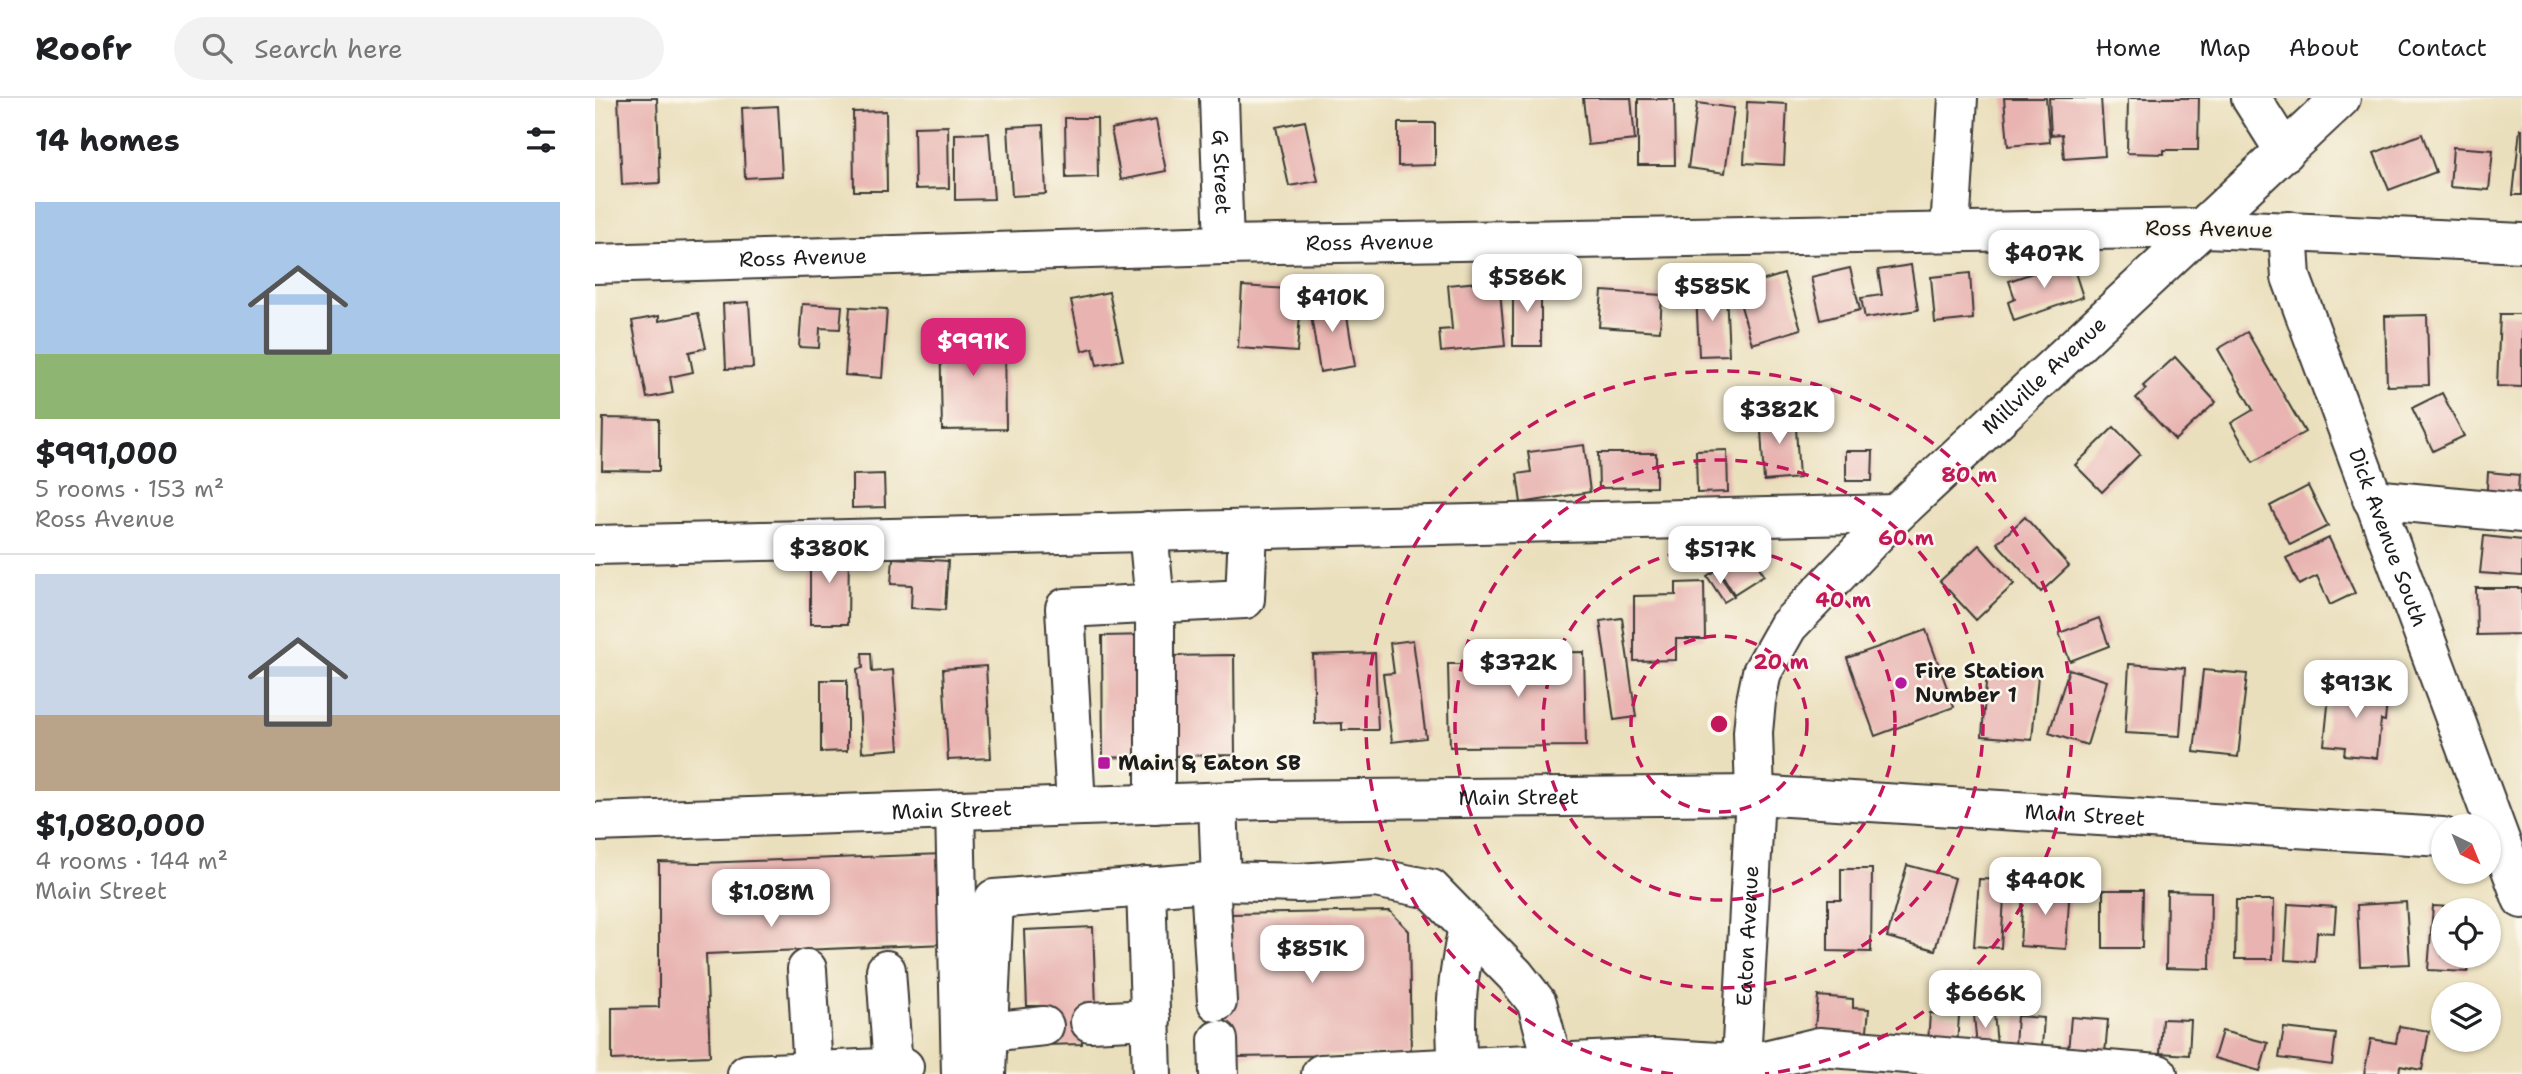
<!DOCTYPE html>
<html lang="en">
<head>
<meta charset="utf-8">
<style>
  body { margin:0; font-family:"Shantell Sans",sans-serif; background:#f2f2f2; color:#202124; height:100vh; display:flex; flex-direction:column; font-size:26px; white-space:nowrap }
  * { box-sizing:border-box; margin:0 }
  p { font-size:23px; color:#757577 }
  .icon { flex:none; width:38px; height:38px; fill:none; stroke:currentColor; stroke-width:2; stroke-linecap:round; stroke-linejoin:round }
  .map { position:relative; flex:1; overflow:hidden }
  .drawer { display:flex; flex-direction:column; background:#fff; width:595px }
  .drawer>* { flex:none }
  .needle { width:46px; rotate:137deg }
  .fabs { position:absolute; left:1836px; top:716px; display:grid; gap:14px }
  .fabs a { display:grid; place-items:center; width:70px; height:70px; border-radius:50%; background:#fff; box-shadow:0 2px 5px #0004; font-size:35px }
  .price { position:absolute; translate:-50% -60px; padding:0 16px; border-radius:14px; background:#fff; color:#222; font-size:23px; line-height:46px; filter:drop-shadow(0 2px 4px #0008) }
  .price::after { content:''; position:absolute; left:50%; top:42px; width:21px; height:16px; margin-left:-10px; background:inherit; clip-path:polygon(0 0,100% 0,50% 100%) }
  .price.active { background:#db2777; color:#fff }
  ul { padding:0; list-style:none }
  li { display:grid; align-content:center; gap:14px; height:371px; padding:0 35px }
  li+li { border-top:2px solid #e0e0e0 }
  li span { display:grid; place-items:center; height:217px; border-radius:0px; color:#555 }
  li>.icon { margin-inline-start:auto }
  span .icon { width:126px; height:126px; fill:#fffc; stroke-width:1 }
  li b { font-size:30px }
  h2 { display:flex; justify-content:space-between; align-items:center; height:84px; padding:0 35px; font-size:30px }
  header { display:flex; align-items:center; gap:42px; box-sizing:border-box; height:98px; padding:0 35px; background:#fff; border-bottom:2px solid #e0e0e0 }
  header strong { font-size:33px }
  nav { display:flex; gap:38px; margin-inline-start:auto; font-size:24px }
  .search { width:490px; height:63px; background:#f2f2f2; display:flex; align-items:center; gap:18px; box-sizing:border-box; padding:0 24px; border-radius:38px; color:#757577; font-size:26px }
  main { display:flex; flex:1; min-height:0 }
  .map>svg:first-child { display:block }
  .building { fill:#e8b3b0 }
  .lines { fill:none; stroke-linecap:round; stroke-linejoin:round }
  .minor-casing { stroke:#3b3934; stroke-width:42 }
  .major-casing { stroke:#3b3934; stroke-width:42 }
  .minor { stroke:#fff; stroke-width:38 }
  .major { stroke:#fff; stroke-width:38 }
  .ring { fill:none; stroke:#c2185b; stroke-width:3.5; stroke-dasharray:12 9 }
  .poi-dot { fill:#b5179e; stroke:#fbf7ec; stroke-width:2.5 }
  .labels { text-anchor:middle; stroke-width:5; stroke-linejoin:round; paint-order:stroke }
  .street-label { font-size:21px; fill:#1c1c1c; stroke:#fbf7ec }
  .poi-label { font-size:21px; font-weight:bold; fill:#1c1c1c; stroke:#fbf7ec; text-anchor:start }
  .centre { fill:#c2185b; stroke:#fbf7ec; stroke-width:3.5 }
  .ring-label { font-size:21px; text-anchor:middle; font-weight:bold; fill:#c2185b; stroke:#fbf7ec; stroke-width:5; stroke-linejoin:round; paint-order:stroke }
</style>
</head>
<body>
<header>
<strong>Roofr</strong>
<div class="search"><svg class="icon" aria-label="search" viewBox="0 0 24 24"><circle cx="10" cy="10" r="6"/><path d="M15 15l6 6"/></svg>Search here</div>
<nav><a>Home</a><a>Map</a><a>About</a><a>Contact</a></nav>
</header>
<main>
<section class="drawer">
<h2>14 homes<svg class="icon" aria-label="filters" viewBox="0 0 24 24"><path d="M4 7h16M4 17h16"/><circle cx="9" cy="7" r="2"/><circle cx="15" cy="17" r="2"/></svg></h2>
<ul>
<li><span style="background:linear-gradient(#a9c7e8 70%,#8fb573 0)"><svg class="icon" aria-label="home" viewBox="0 0 24 24"><path d="M3 11l9-7 9 7M6 9v11h12V9"/></svg></span><div><b>$991,000</b><p>5 rooms · 153 m²</p><p>Ross Avenue</p></div></li>
<li><span style="background:linear-gradient(#c9d6e8 65%,#b9a48a 0)"><svg class="icon" aria-label="home" viewBox="0 0 24 24"><path d="M3 11l9-7 9 7M6 9v11h12V9"/></svg></span><div><b>$1,080,000</b><p>4 rooms · 144 m²</p><p>Main Street</p></div></li>
</ul>
</section>
<div class="map">
<svg width="1927" height="976" viewBox="0 0 1927 976">
  <rect width="100%" height="100%" fill="#fbf7ec"/>
  <filter id="ink" filterUnits="userSpaceOnUse"><feTurbulence type="fractalNoise" baseFrequency=".0143" numOctaves="2"/><feDisplacementMap in="SourceGraphic" scale="14" xChannelSelector="R" yChannelSelector="G"/><feConvolveMatrix kernelMatrix="1 2 1 2 8 2 1 2 1" color-interpolation-filters="sRGB"/></filter>
  <filter id="wash" filterUnits="userSpaceOnUse"><feTurbulence type="fractalNoise" baseFrequency=".00686" numOctaves="4" result="noise"/><feDisplacementMap in="SourceGraphic" scale="28" xChannelSelector="R" yChannelSelector="G"/><feGaussianBlur stdDeviation="1.57" result="paint"/><feColorMatrix in="noise" values="0 0 0 0 0 0 0 0 0 0 0 0 0 0 0 0 0 1.4 0 .05"/><feComposite in="paint" operator="in"/></filter>
  <g filter="url(#wash)">
    <rect width="100%" height="100%" fill="#eadfbc"/>
    <g id="blocks">
      <g class="building">
        <polygon points="23,0 62,0 65,85 27,87"/>
        <polygon points="988,0 1036,0 1040,42 993,47"/>
        <polygon points="1409,0 1451,0 1455,44 1413,48"/>
        <polygon points="1454,0 1506,0 1510,58 1469,61 1467,36 1456,37"/>
        <polygon points="1533,0 1604,0 1603,52 1569,52 1569,56 1532,55"/>
        <polygon points="1043,1 1079,1 1080,67 1043,67"/>
        <polygon points="1152,4 1192,6 1189,67 1149,65"/>
        <polygon points="1102,5 1139,10 1130,75 1093,70"/>
        <polygon points="183,8 187,78 150,80 147,10"/>
        <polygon points="291,13 292,93 259,93 258,14"/>
        <polygon points="470,20 502,20 503,79 471,80"/>
        <polygon points="561,22 571,73 526,82 516,31"/>
        <polygon points="710,23 723,83 694,88 681,29"/>
        <polygon points="803,25 840,25 840,67 803,68"/>
        <polygon points="448,27 451,96 417,98 413,29"/>
        <polygon points="353,28 354,90 320,91 319,29"/>
        <polygon points="1925,31 1927,31 1927,97 1918,97"/>
        <polygon points="394,35 399,101 360,102 360,36"/>
        <polygon points="1827,36 1841,74 1794,92 1779,55"/>
        <polygon points="1858,49 1898,52 1894,92 1855,89"/>
        <polygon points="1476,162 1488,199 1419,223 1413,204 1420,201 1414,183"/>
        <polygon points="1316,167 1323,212 1270,220 1266,200 1287,197 1283,172"/>
        <polygon points="1255,170 1265,212 1226,222 1216,179"/>
        <polygon points="1375,175 1378,221 1340,225 1336,179"/>
        <polygon points="1189,176 1206,231 1157,246 1141,191"/>
        <polygon points="904,182 910,248 846,254 844,232 857,231 853,187"/>
        <rect x="918" y="184" width="28" height="64"/>
        <polygon points="647,188 707,192 702,254 643,250"/>
        <polygon points="1007,193 1067,197 1065,233 1004,229"/>
        <polygon points="1131,193 1134,257 1104,258 1101,194"/>
        <polygon points="514,194 528,262 502,267 498,250 487,253 476,202"/>
        <polygon points="749,199 760,268 725,274 714,205"/>
        <polygon points="154,204 158,270 131,271 128,206"/>
        <polygon points="207,206 247,208 245,231 225,230 224,250 204,249"/>
        <polygon points="255,209 292,211 287,280 250,277"/>
        <polygon points="103,215 111,250 94,254 98,274 75,279 78,295 52,300 37,223 64,218 64,223"/>
        <polygon points="1905,216 1927,216 1927,289 1902,288"/>
        <polygon points="1832,217 1834,287 1792,288 1790,218"/>
        <polygon points="410,228 411,331 347,332 345,229"/>
        <polygon points="1652,234 1710,334 1658,364 1636,325 1658,312 1623,251"/>
        <polygon points="1580,259 1621,304 1580,342 1541,300 1551,291 1548,288"/>
        <polygon points="1847,295 1869,338 1838,353 1817,310"/>
        <polygon points="1200,313 1204,380 1169,383 1165,315"/>
        <polygon points="8,320 64,321 64,373 7,372"/>
        <polygon points="1519,329 1545,356 1507,394 1480,367"/>
        <polygon points="989,347 995,394 926,405 922,376 936,374 933,354"/>
        <polygon points="1132,352 1133,394 1102,395 1101,353"/>
        <polygon points="1251,353 1278,353 1277,383 1251,383"/>
        <polygon points="1003,355 1061,355 1061,389 1004,390"/>
        <polygon points="1893,374 1924,377 1922,409 1891,406"/>
        <polygon points="289,376 290,409 257,410 257,377"/>
        <polygon points="1713,388 1733,428 1695,447 1675,408"/>
        <polygon points="1430,419 1474,468 1446,494 1402,445"/>
        <polygon points="1142,434 1169,477 1139,496 1112,452"/>
        <polygon points="1889,438 1927,442 1927,478 1885,475"/>
        <polygon points="1734,440 1760,495 1735,507 1722,478 1704,487 1691,460"/>
        <polygon points="1384,447 1419,486 1381,522 1345,483"/>
        <polygon points="215,449 254,449 253,526 215,526"/>
        <polygon points="298,460 353,463 350,512 316,510 317,487 296,486"/>
        <polygon points="1121,472 1139,498 1129,504 1112,478"/>
        <polygon points="1109,484 1110,541 1081,541 1081,562 1039,563 1039,498 1081,497 1081,485"/>
        <polygon points="1881,490 1927,490 1927,536 1882,537"/>
        <polygon points="1027,520 1041,619 1019,622 1005,523"/>
        <polygon points="1504,520 1514,548 1475,563 1464,535"/>
        <polygon points="1331,532 1359,609 1280,638 1252,560"/>
        <polygon points="555,537 556,658 508,660 507,538"/>
        <polygon points="818,542 831,640 797,644 788,576 799,575 795,545"/>
        <polygon points="924,542 924,555 989,554 991,648 855,649 853,566 887,566 886,543"/>
        <polygon points="267,555 276,555 277,574 298,572 304,651 267,654 262,571 268,570"/>
        <polygon points="780,555 783,632 747,632 747,625 720,626 718,557"/>
        <polygon points="639,557 640,657 574,658 572,558"/>
        <polygon points="1534,566 1590,570 1585,638 1530,635"/>
        <polygon points="391,568 396,660 353,662 348,571"/>
        <polygon points="1474,571 1512,583 1492,647 1454,635"/>
        <polygon points="1608,572 1652,576 1643,659 1599,654"/>
        <polygon points="1392,573 1443,577 1437,642 1387,638"/>
        <polygon points="226,582 252,582 252,653 226,654"/>
        <polygon points="1735,588 1793,593 1790,623 1786,622 1782,660 1749,657 1750,649 1729,647"/>
        <polygon points="348,756 351,846 111,856 115,958 17,962 17,910 64,909 64,764 106,765"/>
        <polygon points="1312,767 1360,780 1340,852 1292,839"/>
        <polygon points="1246,771 1277,771 1276,854 1233,853 1233,802 1246,802"/>
        <polygon points="1384,781 1410,782 1406,850 1379,848"/>
        <polygon points="1448,786 1475,787 1471,851 1425,848 1428,792 1448,793"/>
        <polygon points="1508,792 1548,792 1547,850 1508,850"/>
        <polygon points="1572,793 1616,794 1615,871 1571,870"/>
        <polygon points="1641,802 1679,802 1678,861 1640,861"/>
        <polygon points="1811,804 1815,866 1765,868 1762,807"/>
        <polygon points="1693,806 1741,809 1739,835 1722,834 1720,864 1690,862"/>
        <polygon points="1838,808 1876,810 1848,812 1848,858 1874,858 1873,874 1833,872"/>
        <polygon points="795,813 814,833 816,956 641,959 614,942 613,905 634,816"/>
        <polygon points="498,829 501,909 486,909 487,946 449,947 448,908 432,908 429,832"/>
        <polygon points="1223,898 1258,901 1258,910 1274,911 1271,943 1219,939"/>
        <polygon points="1335,915 1364,918 1362,947 1333,945"/>
        <polygon points="1399,915 1402,947 1382,949 1379,917"/>
        <polygon points="1422,918 1449,920 1447,949 1420,948"/>
        <polygon points="1476,919 1513,922 1510,956 1473,954"/>
        <polygon points="1567,921 1596,922 1594,957 1565,955"/>
        <polygon points="1804,928 1834,933 1827,972 1805,968 1804,976 1769,976 1776,941 1801,945"/>
        <polygon points="1689,930 1741,936 1737,967 1684,960"/>
        <polygon points="1627,933 1673,945 1665,973 1619,960"/>
      </g>
    </g>
  </g>
  <g filter="url(#ink)">
    <use href="#blocks" fill-opacity="0" stroke="#3b3934" stroke-width="2"/>
    <g class="lines">
      <defs>
        <g id="minor">
          <path id="s1" d="M624 0 629 147"/>
          <polyline points="1656,0 1690,54"/>
          <polyline points="1611,130 1927,145"/>
          <polyline points="1355,133 1363,0"/>
          <polyline points="1777,401 1927,415"/>
          <polyline points="553,433 560,505 560,706"/>
          <polyline points="0,447 1301,416"/>
          <polyline points="623,704 626,783 704,785 780,780 836,791 920,877 942,905 958,965"/>
          <polyline points="481,708 470,510 650,501 653,432"/>
          <polyline points="360,712 366,976"/>
          <polyline points="615,783 622,904"/>
          <polyline points="551,788 557,976"/>
          <polyline points="212,871 218,973"/>
          <polyline points="291,872 298,970"/>
          <polyline points="495,924 556,921"/>
          <polyline points="393,934 449,928"/>
          <polyline points="623,942 624,976"/>
          <path d="M864 970C857 921 863 878 873 829"/>
          <polyline points="152,976 309,969"/>
          <polyline points="391,976 399,801 626,783"/>
          <polyline points="726,976 1060,960 1153,966 1224,949 1563,976"/>
        </g>
        <g id="major">
          <path id="s2" d="M1693 133 1696 179 1927 801"/>
          <path id="s3" d="M0 166 629 147 1611 130"/>
          <path id="s4" d="M0 724 670 702 1160 697 1848 739"/>
          <path id="s5" d="M1157 976 1147 945 1160 697 1158 634 1161 603 1167 574 1193 528 1301 416 1746 0"/>
        </g>
      </defs>
      <use href="#minor" class="minor-casing"/>
      <use href="#major" class="major-casing"/>
      <use href="#minor" class="minor"/>
      <use href="#major" class="major"/>
    </g>
  </g>
  <g class="ring">
    <circle cx="1124" cy="626" r="88"/>
    <circle cx="1124" cy="626" r="176"/>
    <circle cx="1124" cy="626" r="264"/>
    <path d="M1078 976A353 353 0 1 1 1170 976"/>
  </g>
  <g class="poi-dot">
    <circle cx="1306" cy="585" r="7"/>
    <rect x="502" y="658" width="14" height="14" rx="3.5"/>
  </g>
  <g class="labels">
    <g class="street-label">
      <text dy="7" stroke="none"><textPath href="#s1" startOffset="74">G Street</textPath></text>
      <text transform="translate(1614 131) rotate(1)" y="7">Ross Avenue</text>
      <text dy="7" stroke="none"><textPath href="#s3" startOffset="775">Ross Avenue</textPath></text>
      <text dy="7" stroke="none"><textPath href="#s3" startOffset="208">Ross Avenue</textPath></text>
      <text dy="7" stroke="none"><textPath href="#s5" startOffset="816">Millville Avenue</textPath></text>
      <text dy="7" stroke="none"><textPath href="#s2" startOffset="324">Dick Avenue South</textPath></text>
      <text dy="7" stroke="none"><textPath href="#s4" startOffset="924">Main Street</textPath></text>
      <text dy="7" stroke="none"><textPath href="#s4" startOffset="357">Main Street</textPath></text>
      <text dy="7" stroke="none"><textPath href="#s4" startOffset="1491">Main Street</textPath></text>
      <text dy="7" stroke="none"><textPath href="#s5" startOffset="140">Eaton Avenue</textPath></text>
    </g>
    <g class="poi-label">
      <text x="1320" y="580">Fire Station<tspan x="1320" dy="24">Number 1</tspan></text>
      <text x="523" y="672">Main &amp; Eaton SB</text>
    </g>
  </g>
  <circle cx="1124" cy="626" r="10" class="centre"/>
  <g class="ring-label">
    <text x="1374" y="384">80 m</text>
    <text x="1311" y="447">60 m</text>
    <text x="1248" y="509">40 m</text>
    <text x="1186" y="571">20 m</text>
  </g>
</svg>
<div class="fabs">
<a><svg class="needle" viewBox="-14 -14 28 28"><path d="M0-13l5 13h-10z" fill="#e53935"/><path d="M0 13l5-13h-10z" fill="#757577"/></svg></a>
<a><svg class="icon" aria-label="locate" viewBox="0 0 24 24"><circle cx="12" cy="12" r="6"/><path d="M12 2v4M12 18v4M2 12h4M18 12h4"/></svg></a>
<a><svg class="icon" aria-label="layers" viewBox="0 0 24 24"><path d="M12 4l9 5-9 5-9-5zM3 14l9 5 9-5"/></svg></a>
</div>
<b class="price" style="left:1449px;top:192px">$407K</b>
<b class="price" style="left:932px;top:216px">$586K</b>
<b class="price" style="left:1117px;top:225px">$585K</b>
<b class="price" style="left:737px;top:236px">$410K</b>
<b class="price active" style="left:378px;top:280px">$991K</b>
<b class="price" style="left:1184px;top:348px">$382K</b>
<b class="price" style="left:234px;top:487px">$380K</b>
<b class="price" style="left:1125px;top:488px">$517K</b>
<b class="price" style="left:923px;top:601px">$372K</b>
<b class="price" style="left:1761px;top:622px">$913K</b>
<b class="price" style="left:1450px;top:819px">$440K</b>
<b class="price" style="left:176px;top:831px">$1.08M</b>
<b class="price" style="left:717px;top:887px">$851K</b>
<b class="price" style="left:1390px;top:932px">$666K</b>
</div>
</main>
</body>
</html>
